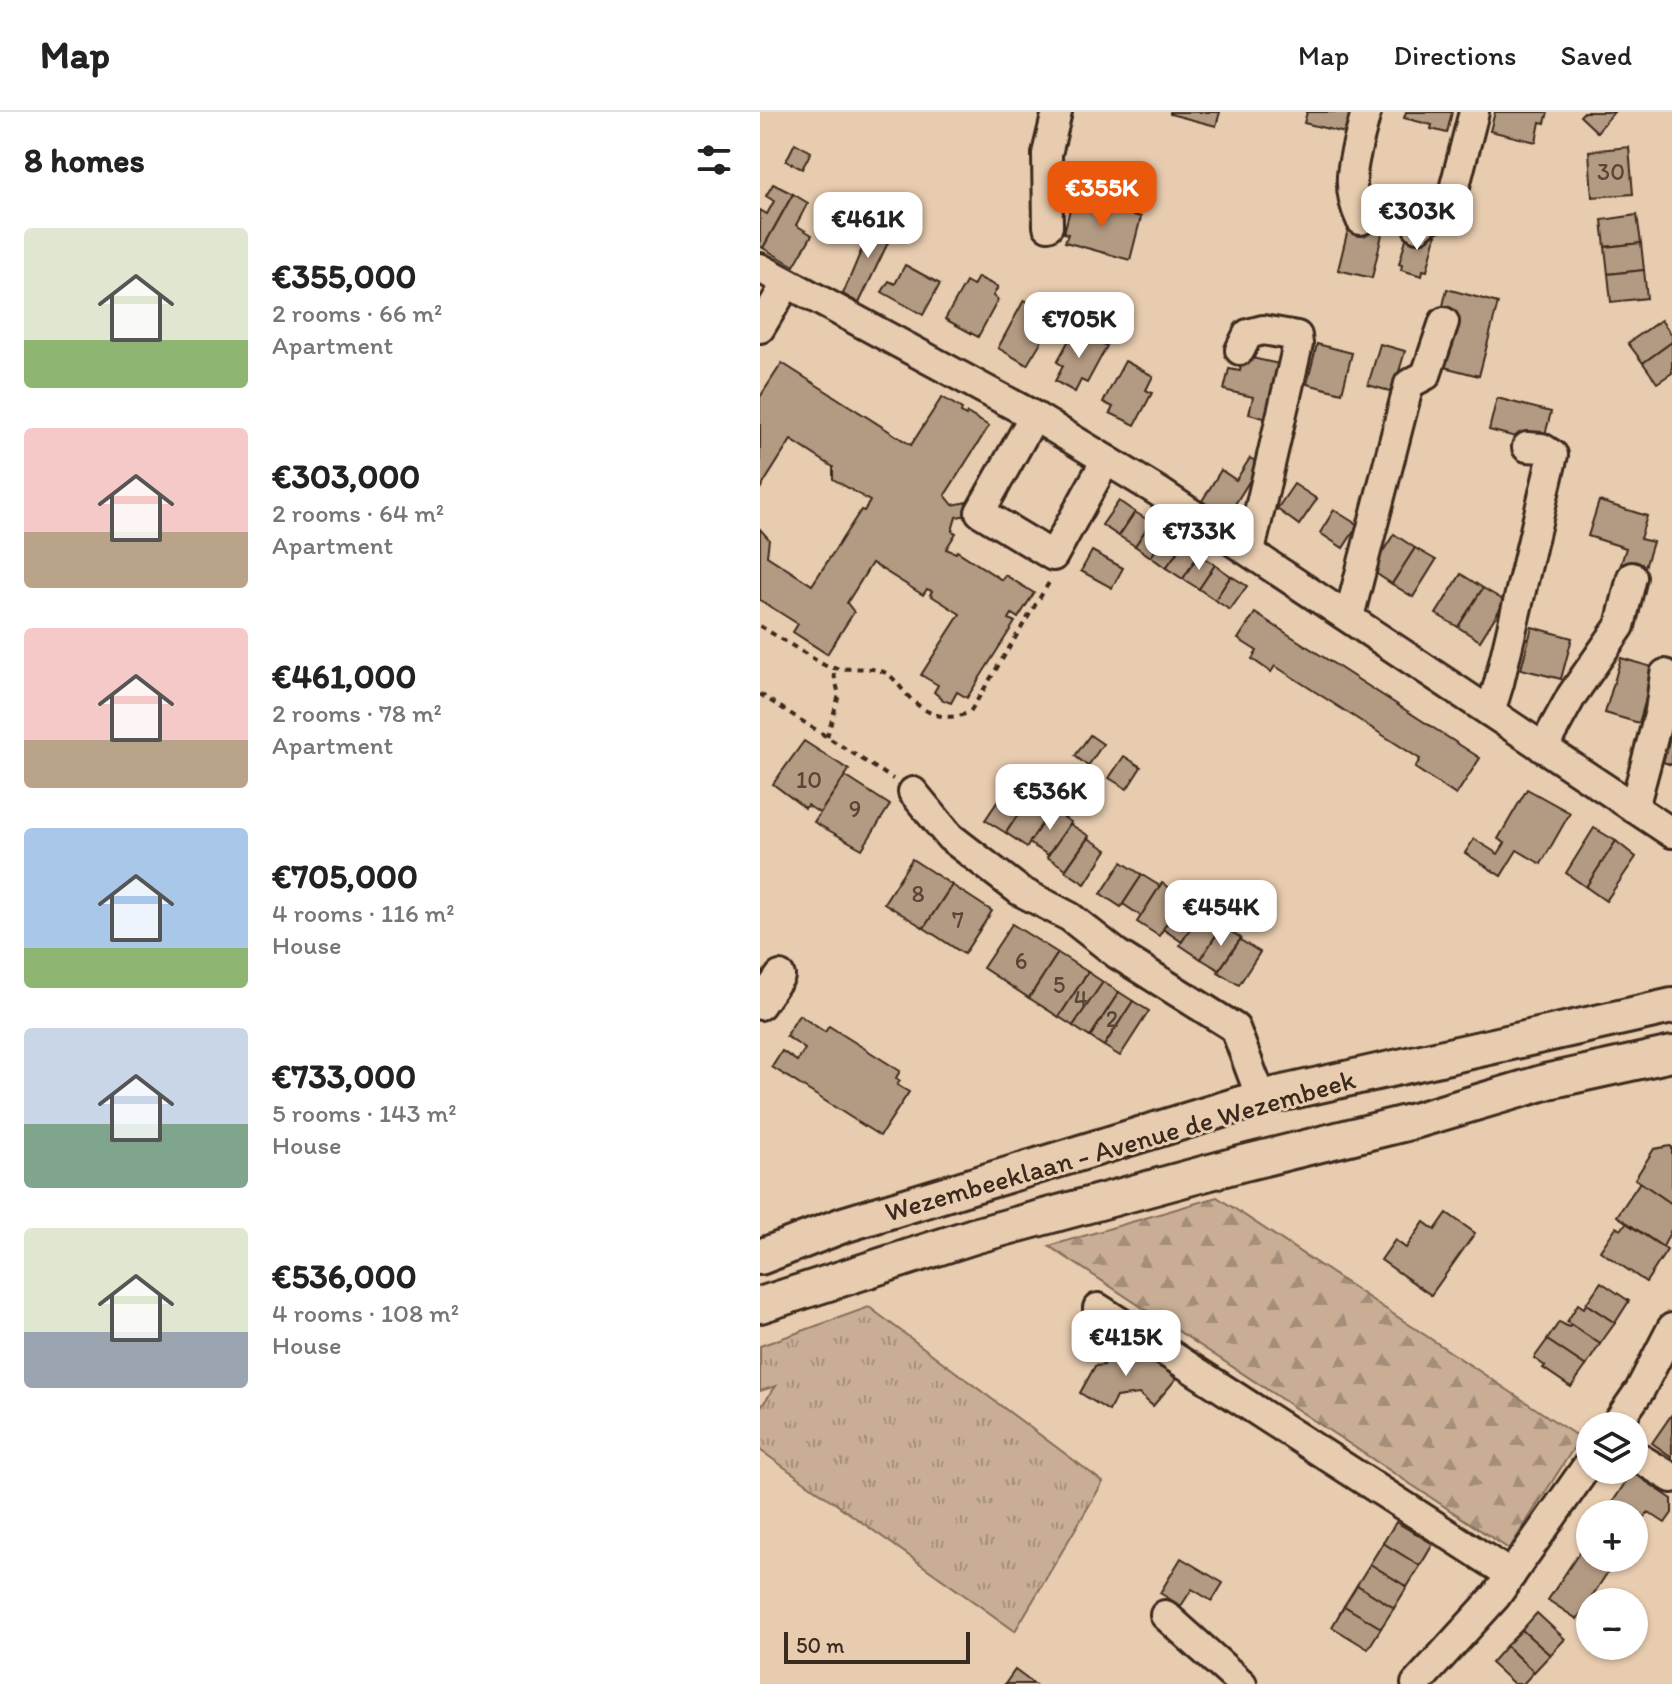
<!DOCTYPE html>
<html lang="en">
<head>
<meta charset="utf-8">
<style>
  body { margin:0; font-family:Itim,sans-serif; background:#f6f6f6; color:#222; height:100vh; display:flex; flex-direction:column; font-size:30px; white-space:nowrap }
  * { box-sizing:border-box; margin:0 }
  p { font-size:26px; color:#767676 }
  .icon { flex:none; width:44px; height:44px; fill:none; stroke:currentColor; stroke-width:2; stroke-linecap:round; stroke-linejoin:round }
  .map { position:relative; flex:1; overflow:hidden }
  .details { display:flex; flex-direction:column; background:#fff; width:760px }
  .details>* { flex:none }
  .controls { position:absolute; left:816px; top:1300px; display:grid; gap:16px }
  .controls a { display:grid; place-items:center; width:72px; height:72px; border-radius:50%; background:#fff; box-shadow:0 2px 6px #0004; font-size:40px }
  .scale { position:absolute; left:24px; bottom:20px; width:186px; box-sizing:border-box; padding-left:8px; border:4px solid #3b2a1e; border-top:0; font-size:22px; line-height:28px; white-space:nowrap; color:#3b2a1e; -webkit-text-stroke:6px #e8ccaf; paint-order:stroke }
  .price { position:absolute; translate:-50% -68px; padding:0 18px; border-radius:16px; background:#fff; color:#222; font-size:26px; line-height:52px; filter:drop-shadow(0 2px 4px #0008) }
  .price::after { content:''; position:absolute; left:50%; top:48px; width:24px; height:18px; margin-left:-12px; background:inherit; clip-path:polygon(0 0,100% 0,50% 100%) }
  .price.on { background:#ea580c; color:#fff }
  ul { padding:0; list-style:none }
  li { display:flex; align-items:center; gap:24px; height:200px; padding:0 24px }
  li span { display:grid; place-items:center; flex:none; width:224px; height:160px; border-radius:8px; color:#555 }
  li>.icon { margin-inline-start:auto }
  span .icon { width:96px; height:96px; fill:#fffc; stroke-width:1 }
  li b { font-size:34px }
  h2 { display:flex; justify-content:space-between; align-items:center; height:96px; padding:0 24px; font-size:34px }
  header { display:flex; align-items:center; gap:48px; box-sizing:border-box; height:112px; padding:0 40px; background:#fff; border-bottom:2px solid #e0e0e0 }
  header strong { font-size:38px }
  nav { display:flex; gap:44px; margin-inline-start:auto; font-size:28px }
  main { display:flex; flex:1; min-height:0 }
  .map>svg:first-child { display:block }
  .grass { fill:url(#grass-tufts); stroke:#826c5a; stroke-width:2 }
  .forest { fill:url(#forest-firs); stroke:#826c5a; stroke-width:2 }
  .building { fill:#b39a82; stroke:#3b2a1e; stroke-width:2 }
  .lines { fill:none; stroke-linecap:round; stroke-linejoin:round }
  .minor-casing { stroke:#3b2a1e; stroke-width:34 }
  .major-casing { stroke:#3b2a1e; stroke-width:40 }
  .path { stroke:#3b2a1e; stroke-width:4; stroke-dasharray:6 6; stroke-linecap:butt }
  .minor { stroke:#e8ccaf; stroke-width:28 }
  .major { stroke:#e8ccaf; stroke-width:34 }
  .labels { text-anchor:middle; stroke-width:6; stroke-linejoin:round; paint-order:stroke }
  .number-label { font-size:24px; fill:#594637 }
  .street-label { font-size:28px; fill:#3b2a1e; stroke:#e8ccaf }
</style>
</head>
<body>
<header>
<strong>Map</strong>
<nav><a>Map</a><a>Directions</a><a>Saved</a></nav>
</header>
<main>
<section class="details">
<h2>8 homes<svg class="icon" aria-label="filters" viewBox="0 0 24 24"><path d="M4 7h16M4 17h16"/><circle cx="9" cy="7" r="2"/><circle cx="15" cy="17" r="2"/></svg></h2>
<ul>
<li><span style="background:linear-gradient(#dfe7d0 70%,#8fb573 0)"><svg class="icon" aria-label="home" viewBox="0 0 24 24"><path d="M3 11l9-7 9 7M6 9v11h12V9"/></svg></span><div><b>€355,000</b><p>2 rooms · 66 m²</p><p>Apartment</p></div></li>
<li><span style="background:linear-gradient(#f6c9c9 65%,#b9a48a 0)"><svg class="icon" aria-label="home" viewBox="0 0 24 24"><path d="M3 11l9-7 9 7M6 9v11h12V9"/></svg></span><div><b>€303,000</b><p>2 rooms · 64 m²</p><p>Apartment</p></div></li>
<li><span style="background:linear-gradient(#f6c9c9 70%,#b9a48a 0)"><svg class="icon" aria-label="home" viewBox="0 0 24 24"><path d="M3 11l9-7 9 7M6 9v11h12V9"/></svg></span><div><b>€461,000</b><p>2 rooms · 78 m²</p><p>Apartment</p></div></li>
<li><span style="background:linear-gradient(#a9c7e8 75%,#8fb573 0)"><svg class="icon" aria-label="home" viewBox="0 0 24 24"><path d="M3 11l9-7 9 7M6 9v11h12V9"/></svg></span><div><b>€705,000</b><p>4 rooms · 116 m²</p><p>House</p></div></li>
<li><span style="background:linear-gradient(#c9d6e8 60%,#7fa58c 0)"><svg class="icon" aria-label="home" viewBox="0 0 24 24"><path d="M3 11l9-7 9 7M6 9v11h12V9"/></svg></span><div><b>€733,000</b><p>5 rooms · 143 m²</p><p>House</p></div></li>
<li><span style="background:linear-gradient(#dfe7d0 65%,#9aa5b1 0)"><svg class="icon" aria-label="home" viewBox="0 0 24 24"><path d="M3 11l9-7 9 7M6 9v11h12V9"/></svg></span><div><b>€536,000</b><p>4 rooms · 108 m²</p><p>House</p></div></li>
</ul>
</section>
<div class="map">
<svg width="912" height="1572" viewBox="0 0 912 1572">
  <defs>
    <pattern id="grass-tufts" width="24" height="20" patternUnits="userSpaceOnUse" patternTransform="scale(2)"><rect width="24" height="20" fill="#c9ae95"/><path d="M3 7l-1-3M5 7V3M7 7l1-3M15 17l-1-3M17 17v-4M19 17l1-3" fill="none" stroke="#a48e79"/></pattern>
    <pattern id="forest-firs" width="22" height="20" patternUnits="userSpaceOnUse" patternTransform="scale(2)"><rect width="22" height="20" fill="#c9ae95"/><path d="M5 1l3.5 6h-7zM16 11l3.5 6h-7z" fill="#a48e79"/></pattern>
  </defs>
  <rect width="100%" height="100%" fill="#e8ccaf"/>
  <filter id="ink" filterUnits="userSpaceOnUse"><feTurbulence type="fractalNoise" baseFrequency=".0125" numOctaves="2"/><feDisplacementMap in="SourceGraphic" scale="16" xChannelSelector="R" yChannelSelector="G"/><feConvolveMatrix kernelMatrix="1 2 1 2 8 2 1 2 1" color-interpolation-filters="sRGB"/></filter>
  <g filter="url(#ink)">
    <polygon class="grass" points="109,1195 343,1370 255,1519 0,1338 0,1296 16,1274 0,1279 0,1234"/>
    <polygon class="forest" points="457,1085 820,1326 749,1437 289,1134"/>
    <g class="building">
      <polygon points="410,0 460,0 456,14 410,2"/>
      <polygon points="547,0 590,0 585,21 544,11"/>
      <polygon points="646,0 692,0 687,21 671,17 672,13 644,6"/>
      <polygon points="735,0 788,0 785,11 780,10 776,30 730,19"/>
      <polygon points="824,0 854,0 837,20 820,4"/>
      <polygon points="35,31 51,40 42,57 26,49"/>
      <polygon points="869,35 873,82 832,85 829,39"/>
      <polygon points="13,72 33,82 3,136 0,134 0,98 7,102 14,89 6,84"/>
      <polygon points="33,82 48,91 36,113 52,123 34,154 3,136"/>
      <polygon points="316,87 381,105 370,148 305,130 308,122 304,121 310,97 313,97"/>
      <polygon points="877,103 881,131 845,135 842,108"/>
      <polygon points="114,108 135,116 99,191 83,182"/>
      <polygon points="590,109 623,118 612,166 578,158"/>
      <polygon points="649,116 676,123 667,159 663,158 662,164 641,158 642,153 639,152"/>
      <polygon points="881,131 884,158 848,162 845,135"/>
      <polygon points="145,153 180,172 163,203 122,180 129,169 135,172"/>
      <polygon points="884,158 887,186 851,190 848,162"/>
      <polygon points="218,165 238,175 233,184 238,188 218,225 185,207 206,170 213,174"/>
      <polygon points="687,177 738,191 719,264 684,255 697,206 681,202"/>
      <polygon points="264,188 296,205 267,253 238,236"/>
      <polygon points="901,208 912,223 912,230 883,251 868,231"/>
      <polygon points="315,217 347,234 327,271 321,268 315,280 295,269 303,254 297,250"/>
      <polygon points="912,230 912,261 897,271 883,251"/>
      <polygon points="557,232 592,241 582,281 547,272"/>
      <polygon points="620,232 645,239 633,280 608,273"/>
      <polygon points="483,244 528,254 515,309 489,302 493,285 464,278 469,257 480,259"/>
      <polygon points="365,249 393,264 386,278 392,281 375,313 350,301 353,295 343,290"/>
      <polygon points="22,251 151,333 182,285 202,297 201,301 206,304 207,301 229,314 185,383 193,393 207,390 209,403 196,405 192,419 196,421 186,437 196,441 197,439 242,468 245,463 274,481 258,506 252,502 249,507 255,510 207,586 197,580 191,591 183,588 174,580 178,573 161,563 200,502 170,483 172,479 167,477 163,483 112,451 87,491 94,500 67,542 33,520 38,512 0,488 0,417 9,427 7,444 52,473 101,398 104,399 110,389 73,367 73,355 31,328 0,377 0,285"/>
      <polygon points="737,286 791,300 785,323 778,321 775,330 729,318"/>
      <polygon points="490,346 500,352 467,405 442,389 461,358 476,368"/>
      <polygon points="534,372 557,387 539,413 517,397"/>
      <polygon points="359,389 375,400 359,424 342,413"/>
      <polygon points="839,389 887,404 880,427 893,430 883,462 860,455 866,436 828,424"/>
      <polygon points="574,398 598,413 583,436 560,421"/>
      <polygon points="375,400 391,410 375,434 359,424"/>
      <polygon points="391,410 407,421 391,445 375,434"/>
      <polygon points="407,421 423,432 406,456 391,445"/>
      <polygon points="634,422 655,436 632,472 611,458"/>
      <polygon points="423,432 439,442 423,467 406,456"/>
      <polygon points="655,436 676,448 653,485 632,472"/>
      <polygon points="332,439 363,456 352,476 321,459"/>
      <polygon points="439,442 455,453 439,477 423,467"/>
      <polygon points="455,453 471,464 455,488 439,477"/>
      <polygon points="701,462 723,476 698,515 676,502"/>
      <polygon points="471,464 487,474 470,498 455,488"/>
      <polygon points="723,476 745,489 720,529 698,515"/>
      <polygon points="495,501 720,646 696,683 655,656 660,647 515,554 511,560 492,547 497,539 478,527"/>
      <polygon points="772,515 812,526 801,567 761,557"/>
      <polygon points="861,546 895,556 879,611 845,601"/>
      <polygon points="912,618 912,653 903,650"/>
      <polygon points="330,623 343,632 328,654 315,644"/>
      <polygon points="44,629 89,658 60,701 47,693 45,696 13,672"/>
      <polygon points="364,644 381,655 367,677 349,666"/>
      <polygon points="85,664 130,693 102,737 54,710"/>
      <polygon points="248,674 268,687 246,721 225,708"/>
      <polygon points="767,677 810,701 781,752 757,738 741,764 705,741 714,727 738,742 745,731 738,727"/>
      <polygon points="268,687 288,700 291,698 267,735 246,721"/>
      <polygon points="291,698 311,710 288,743 269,731"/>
      <polygon points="310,712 329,724 306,757 287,745"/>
      <polygon points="834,716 856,729 826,775 806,761"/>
      <polygon points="328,726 347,738 325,772 305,759"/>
      <polygon points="856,729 876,745 846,789 826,775"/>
      <polygon points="152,747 192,773 164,816 124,791"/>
      <polygon points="362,750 382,763 361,795 341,782"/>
      <polygon points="382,763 400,774 381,804 363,792"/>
      <polygon points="402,771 424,786 399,824 377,810"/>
      <polygon points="192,773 232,799 204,842 164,816"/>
      <polygon points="424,786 442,797 422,830 403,817"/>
      <polygon points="444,795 465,809 441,847 420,833"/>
      <polygon points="252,812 298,841 269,886 223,856"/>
      <polygon points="462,814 481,826 459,858 441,847"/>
      <polygon points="480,828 500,840 479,873 458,860"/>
      <polygon points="298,841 328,860 299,905 269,886"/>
      <polygon points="328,860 343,870 313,914 299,905"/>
      <polygon points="343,870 359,880 330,925 313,914"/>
      <polygon points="359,880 373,889 344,934 330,925"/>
      <polygon points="373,889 389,899 360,944 344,934"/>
      <polygon points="39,903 65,920 69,914 140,959 136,966 140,969 137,973 149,980 120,1024 12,955 22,939 37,949 45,937 26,924"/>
      <polygon points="910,1034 912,1035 912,1092 875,1067 894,1037"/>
      <polygon points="880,1070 912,1092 912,1116 903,1135 857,1104"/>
      <polygon points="687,1101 715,1121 671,1183 621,1148 635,1128 646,1136 664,1110 675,1118"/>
      <polygon points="866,1111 907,1138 886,1170 840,1139 856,1115 861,1118"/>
      <polygon points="841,1170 869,1189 855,1211 826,1192"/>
      <polygon points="818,1192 824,1196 826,1192 855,1211 840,1232 807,1210"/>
      <polygon points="799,1210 809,1215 811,1213 840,1232 826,1254 787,1228"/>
      <polygon points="787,1228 826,1254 811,1275 783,1256 785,1254 774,1246"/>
      <polygon points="370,1233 372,1248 393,1246 416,1267 393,1294 379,1282 356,1285 349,1299 320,1281 335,1254 344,1253 342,1236"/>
      <polygon points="912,1302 912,1345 892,1331"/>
      <polygon points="872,1360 912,1387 912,1401 905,1411 888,1400 874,1420 874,1402 845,1402"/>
      <polygon points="636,1410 673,1432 660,1454 623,1431"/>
      <polygon points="830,1424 830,1446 857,1446 817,1507 788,1488"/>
      <polygon points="623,1431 660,1454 647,1475 610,1452"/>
      <polygon points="421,1446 463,1471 452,1489 432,1477 421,1494 400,1481"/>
      <polygon points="610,1452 647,1475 634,1496 597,1473"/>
      <polygon points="597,1473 634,1496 621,1516 584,1494"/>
      <polygon points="584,1494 621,1516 608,1537 572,1515"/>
      <polygon points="777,1501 805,1527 790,1543 762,1518"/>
      <polygon points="762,1518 790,1543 774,1560 746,1534"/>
      <polygon points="746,1534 774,1560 763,1572 754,1572 731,1551"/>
      <polygon points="255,1558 274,1572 245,1572"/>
    </g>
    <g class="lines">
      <defs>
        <g id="minor">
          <path d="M601 108C582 69 597 40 606 0"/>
          <polyline points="288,114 287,42 297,0"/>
          <polyline points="658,115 666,108 689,97 714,0"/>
          <polyline points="0,156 274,304 399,380 912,721"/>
          <polyline points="0,216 27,171"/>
          <polyline points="480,238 488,222 503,218 537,224 538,232 490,439"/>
          <polyline points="274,304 220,400 293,444 346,348"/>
          <polyline points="589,505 649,272 666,263 684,210"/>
          <polyline points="730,600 739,571 793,343 782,336 767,335"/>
          <polyline points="783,636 812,583 860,514 872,465"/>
          <polyline points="153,680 190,725 260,779 310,805 357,842 475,916 501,986"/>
          <polyline points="874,696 900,599 905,562"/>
          <polyline points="0,893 20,864"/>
          <polyline points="338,1196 751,1463"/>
          <polyline points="855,1314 880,1278 912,1216"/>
          <polyline points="874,1343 912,1366"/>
          <polyline points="405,1503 482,1572"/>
          <polyline points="656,1572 736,1484 830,1350"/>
        </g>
        <g id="major">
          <polyline points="0,1145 83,1113 501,986 912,894"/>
          <polyline points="0,1193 214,1124 480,1052 654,1009 789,969 912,942"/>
        </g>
      </defs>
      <use href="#minor" class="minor-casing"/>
      <use href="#major" class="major-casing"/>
      <g class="path">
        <path d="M0 514 64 553C83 562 105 551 126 561 136 567 140 576 148 584 165 602 186 611 210 600L290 469"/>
        <polyline points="0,582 133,667"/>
        <polyline points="67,625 79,583 73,558"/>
      </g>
      <use href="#minor" class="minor"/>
      <use href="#major" class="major"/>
    </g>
  </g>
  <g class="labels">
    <g class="number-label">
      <text x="851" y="68">30</text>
      <text x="49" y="676">10</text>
      <text x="95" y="705">9</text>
      <text x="158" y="790">8</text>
      <text x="198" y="816">7</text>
      <text x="261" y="857">6</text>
      <text x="299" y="881">5</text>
      <text x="321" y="895">4</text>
      <text x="352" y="915">2</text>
    </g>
    <g class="street-label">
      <text transform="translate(360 1033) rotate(-16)" y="10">Wezembeeklaan - Avenue de Wezembeek</text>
    </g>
  </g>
</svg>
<div class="controls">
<a><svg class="icon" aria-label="layers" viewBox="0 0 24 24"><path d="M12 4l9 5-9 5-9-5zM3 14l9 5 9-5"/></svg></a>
<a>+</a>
<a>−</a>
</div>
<div class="scale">50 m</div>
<b class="price on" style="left:342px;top:117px">€355K</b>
<b class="price" style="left:657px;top:140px">€303K</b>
<b class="price" style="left:108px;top:148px">€461K</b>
<b class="price" style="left:319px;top:248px">€705K</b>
<b class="price" style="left:439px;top:460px">€733K</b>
<b class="price" style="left:290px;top:720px">€536K</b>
<b class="price" style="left:461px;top:836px">€454K</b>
<b class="price" style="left:366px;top:1266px">€415K</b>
</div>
</main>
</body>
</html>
